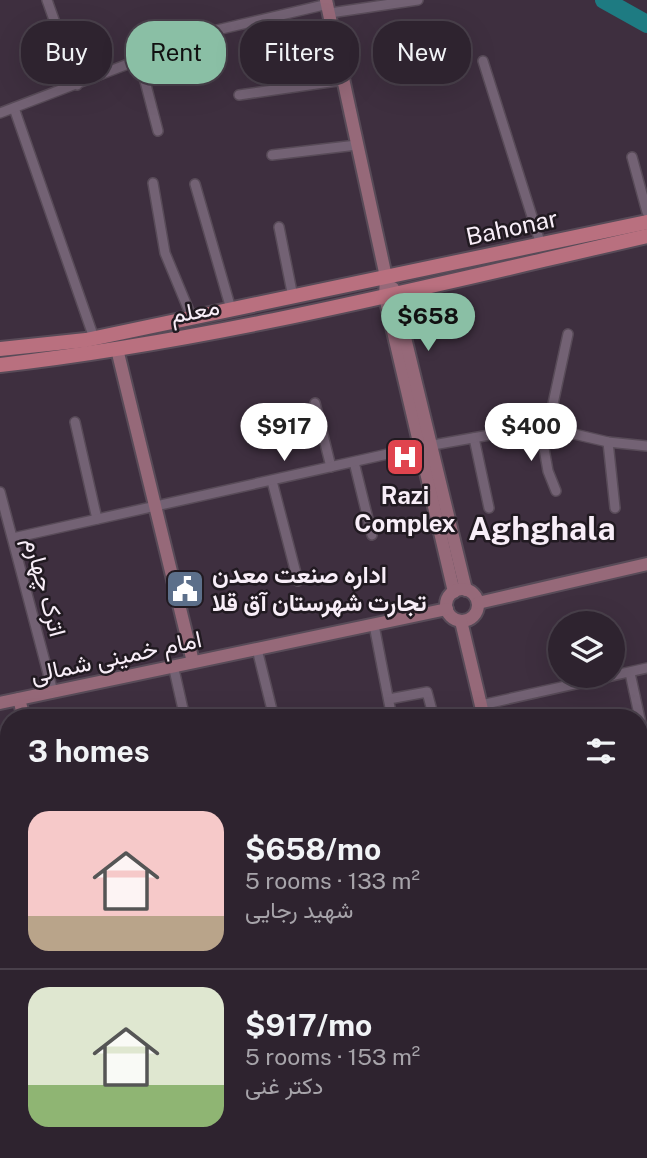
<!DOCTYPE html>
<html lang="en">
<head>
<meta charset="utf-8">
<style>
  body { margin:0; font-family:"Public Sans",Vazirmatn,sans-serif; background:#3a2f3b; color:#f1f3f6; height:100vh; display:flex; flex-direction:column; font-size:26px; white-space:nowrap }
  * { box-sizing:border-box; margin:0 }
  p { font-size:23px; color:#a7a4aa }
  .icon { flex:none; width:38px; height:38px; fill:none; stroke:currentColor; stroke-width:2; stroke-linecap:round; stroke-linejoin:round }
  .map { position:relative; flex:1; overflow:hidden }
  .details { position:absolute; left:0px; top:709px; width:648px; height:450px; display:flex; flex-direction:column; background:#2e232f; border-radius:28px 28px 0 0; box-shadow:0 7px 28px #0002,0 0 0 2px #49404b }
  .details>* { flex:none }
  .hud { position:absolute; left:21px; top:21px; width:606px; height:63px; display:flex; gap:14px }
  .tools { position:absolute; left:548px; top:611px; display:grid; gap:14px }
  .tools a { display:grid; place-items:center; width:77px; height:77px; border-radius:50%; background:#2e232f; box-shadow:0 7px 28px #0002,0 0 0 2px #49404b; font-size:35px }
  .price { position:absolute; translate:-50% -60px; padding:0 16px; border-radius:24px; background:#fff; color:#222; font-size:23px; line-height:46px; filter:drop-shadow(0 2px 4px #0008) }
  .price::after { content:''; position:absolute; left:50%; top:42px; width:21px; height:16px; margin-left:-10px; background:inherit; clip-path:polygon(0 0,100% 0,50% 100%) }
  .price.current { background:#8abfa5; color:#111 }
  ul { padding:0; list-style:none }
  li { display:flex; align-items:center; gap:21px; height:175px; padding:0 28px }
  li+li { border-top:2px solid #49404b }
  li span { display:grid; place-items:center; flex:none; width:196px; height:140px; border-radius:21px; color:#555 }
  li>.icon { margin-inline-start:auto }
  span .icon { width:84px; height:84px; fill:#fffc; stroke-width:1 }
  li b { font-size:30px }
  h2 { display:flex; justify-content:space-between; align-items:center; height:84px; padding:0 28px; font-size:30px }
  .tag { padding:0 24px; border-radius:28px; background:#2e232f; box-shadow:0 7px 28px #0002,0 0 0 2px #49404b; font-size:24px; line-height:63px }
  .tag.current { background:#8abfa5; color:#111 }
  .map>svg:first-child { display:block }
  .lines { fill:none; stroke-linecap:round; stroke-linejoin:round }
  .river { stroke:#1e7b82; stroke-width:18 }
  .street-casing { stroke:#584b58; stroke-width:12 }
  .secondary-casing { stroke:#584b58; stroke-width:16 }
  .primary-casing { stroke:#584b58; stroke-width:18 }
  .street { stroke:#736274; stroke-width:9 }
  .secondary { stroke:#966979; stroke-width:12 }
  .primary { stroke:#b9707f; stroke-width:14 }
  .labels { text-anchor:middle; stroke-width:5; stroke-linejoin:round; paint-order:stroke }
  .street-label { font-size:24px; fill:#f8eef8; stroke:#211a21 }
  .poi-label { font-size:24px; font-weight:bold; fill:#f8eef8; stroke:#211a21 }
  .district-label { font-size:32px; font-weight:bold; fill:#f8eef8; stroke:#211a21 }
</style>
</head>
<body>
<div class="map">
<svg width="647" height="1158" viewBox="0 0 647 1158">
  <rect width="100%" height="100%" fill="#3e2f3f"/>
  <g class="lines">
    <polyline class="river" points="604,0 647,24"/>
    <defs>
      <g id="street">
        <polyline points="47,0 77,85"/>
        <polyline points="330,13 418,0"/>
        <polyline points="483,61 541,245"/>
        <polyline points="140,62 158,131"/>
        <polyline points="239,95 344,80"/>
        <polyline points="14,108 94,338"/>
        <polyline points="0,113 217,30 328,4"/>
        <polyline points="272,155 357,145"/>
        <polyline points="632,157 647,212"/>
        <polyline points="153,183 165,253 192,318"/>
        <polyline points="195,184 231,309"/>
        <polyline points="279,227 293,297"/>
        <polyline points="315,403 331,467"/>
        <polyline points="75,422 97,519"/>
        <polyline points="540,426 548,471 556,491"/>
        <polyline points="548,427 568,334"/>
        <polyline points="474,438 489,508"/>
        <polyline points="608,442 615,508"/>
        <polyline points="433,445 540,426 608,442 647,446"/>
        <polyline points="354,462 372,535"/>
        <polyline points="272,481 298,581"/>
        <polyline points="0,492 53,692"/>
        <polyline points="13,538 419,447"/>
        <polyline points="374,625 392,718"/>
        <polyline points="257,649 274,718"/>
        <polyline points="173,665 185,718"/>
        <polyline points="630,673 642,728 647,728"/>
        <polyline points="389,699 427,692 434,718"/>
        <polyline points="481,705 647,668"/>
        <polyline points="639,819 647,819"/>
        <polyline points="0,827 9,825"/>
        <polyline points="639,940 647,939"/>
        <polyline points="639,1006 647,1010"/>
        <polyline points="0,1012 9,1010"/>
        <polyline points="639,1116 647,1116"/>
        <polyline points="0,1122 9,1121"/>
        <polyline points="64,1150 66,1158"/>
      </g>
      <g id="secondary">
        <polyline points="326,0 386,277 385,297 454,592"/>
        <polyline points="393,288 466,590"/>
        <polyline points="117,349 193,662"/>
        <circle cx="462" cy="605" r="16"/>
        <polyline points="478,603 647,564"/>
        <polyline points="461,621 484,718"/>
        <polyline points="19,699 24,718"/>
        <polyline points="0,703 447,609"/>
        <polyline points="128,1150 131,1158"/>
        <polyline points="576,1150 578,1158"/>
      </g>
      <g id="primary">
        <polyline points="0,349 86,340 647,222"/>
        <path d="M0 365C218 340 433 285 647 236"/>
      </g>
    </defs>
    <use href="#street" class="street-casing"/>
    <use href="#secondary" class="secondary-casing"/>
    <use href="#primary" class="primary-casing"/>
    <use href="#street" class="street"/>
    <use href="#secondary" class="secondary"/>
    <use href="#primary" class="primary"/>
  </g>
  <defs>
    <symbol id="hospital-square" viewBox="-11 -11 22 22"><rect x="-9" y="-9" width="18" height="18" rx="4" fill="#e0444e" stroke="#211a21"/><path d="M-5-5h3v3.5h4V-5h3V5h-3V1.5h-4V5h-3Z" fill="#fff"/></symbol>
    <symbol id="civic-square" viewBox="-11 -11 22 22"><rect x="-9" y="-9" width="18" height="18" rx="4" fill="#5c6f8a" stroke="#211a21"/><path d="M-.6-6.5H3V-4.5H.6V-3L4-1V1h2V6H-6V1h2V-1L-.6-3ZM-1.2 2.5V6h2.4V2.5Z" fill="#fff"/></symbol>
  </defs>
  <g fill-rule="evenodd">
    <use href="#hospital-square" x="383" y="435" width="44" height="44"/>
    <use href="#civic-square" x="163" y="567" width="44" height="44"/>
  </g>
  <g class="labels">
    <g class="street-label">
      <text transform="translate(512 228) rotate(-12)" y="8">Bahonar</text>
      <text transform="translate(195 311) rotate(-11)" y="8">معلم</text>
      <text transform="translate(45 587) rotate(75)" y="8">اترک چهارم</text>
      <text transform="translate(116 657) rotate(-12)" y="8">امام خمینی شمالی</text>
    </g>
    <g class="poi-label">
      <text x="405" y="504">Razi<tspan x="405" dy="28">Complex</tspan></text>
      <text x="212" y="583" text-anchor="start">اداره صنعت معدن<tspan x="212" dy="28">تجارت شهرستان آق قلا</tspan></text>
    </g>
    <g class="district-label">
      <text x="542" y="540">Aghghala</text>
    </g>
  </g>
</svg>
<div class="tools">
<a><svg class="icon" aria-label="layers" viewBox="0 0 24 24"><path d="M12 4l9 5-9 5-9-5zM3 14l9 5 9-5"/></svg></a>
</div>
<b class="price current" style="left:428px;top:353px">$658</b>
<b class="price" style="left:284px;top:463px">$917</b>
<b class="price" style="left:531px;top:463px">$400</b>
<div class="hud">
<a class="tag">Buy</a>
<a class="tag current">Rent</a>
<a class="tag">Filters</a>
<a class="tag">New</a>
</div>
<section class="details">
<h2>3 homes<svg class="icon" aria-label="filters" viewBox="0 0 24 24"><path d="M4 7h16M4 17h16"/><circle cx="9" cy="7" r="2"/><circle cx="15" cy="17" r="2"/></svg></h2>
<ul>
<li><span style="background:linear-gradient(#f6c9c9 75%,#b9a48a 0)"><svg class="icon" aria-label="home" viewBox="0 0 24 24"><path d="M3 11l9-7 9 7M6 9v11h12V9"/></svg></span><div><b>$658/mo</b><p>5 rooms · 133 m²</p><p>شهید رجایی</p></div></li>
<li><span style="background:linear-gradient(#dfe7d0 70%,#8fb573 0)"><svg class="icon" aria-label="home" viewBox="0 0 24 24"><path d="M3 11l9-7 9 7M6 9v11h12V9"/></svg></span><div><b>$917/mo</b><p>5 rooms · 153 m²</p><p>دکتر غنی</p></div></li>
</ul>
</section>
</div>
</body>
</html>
